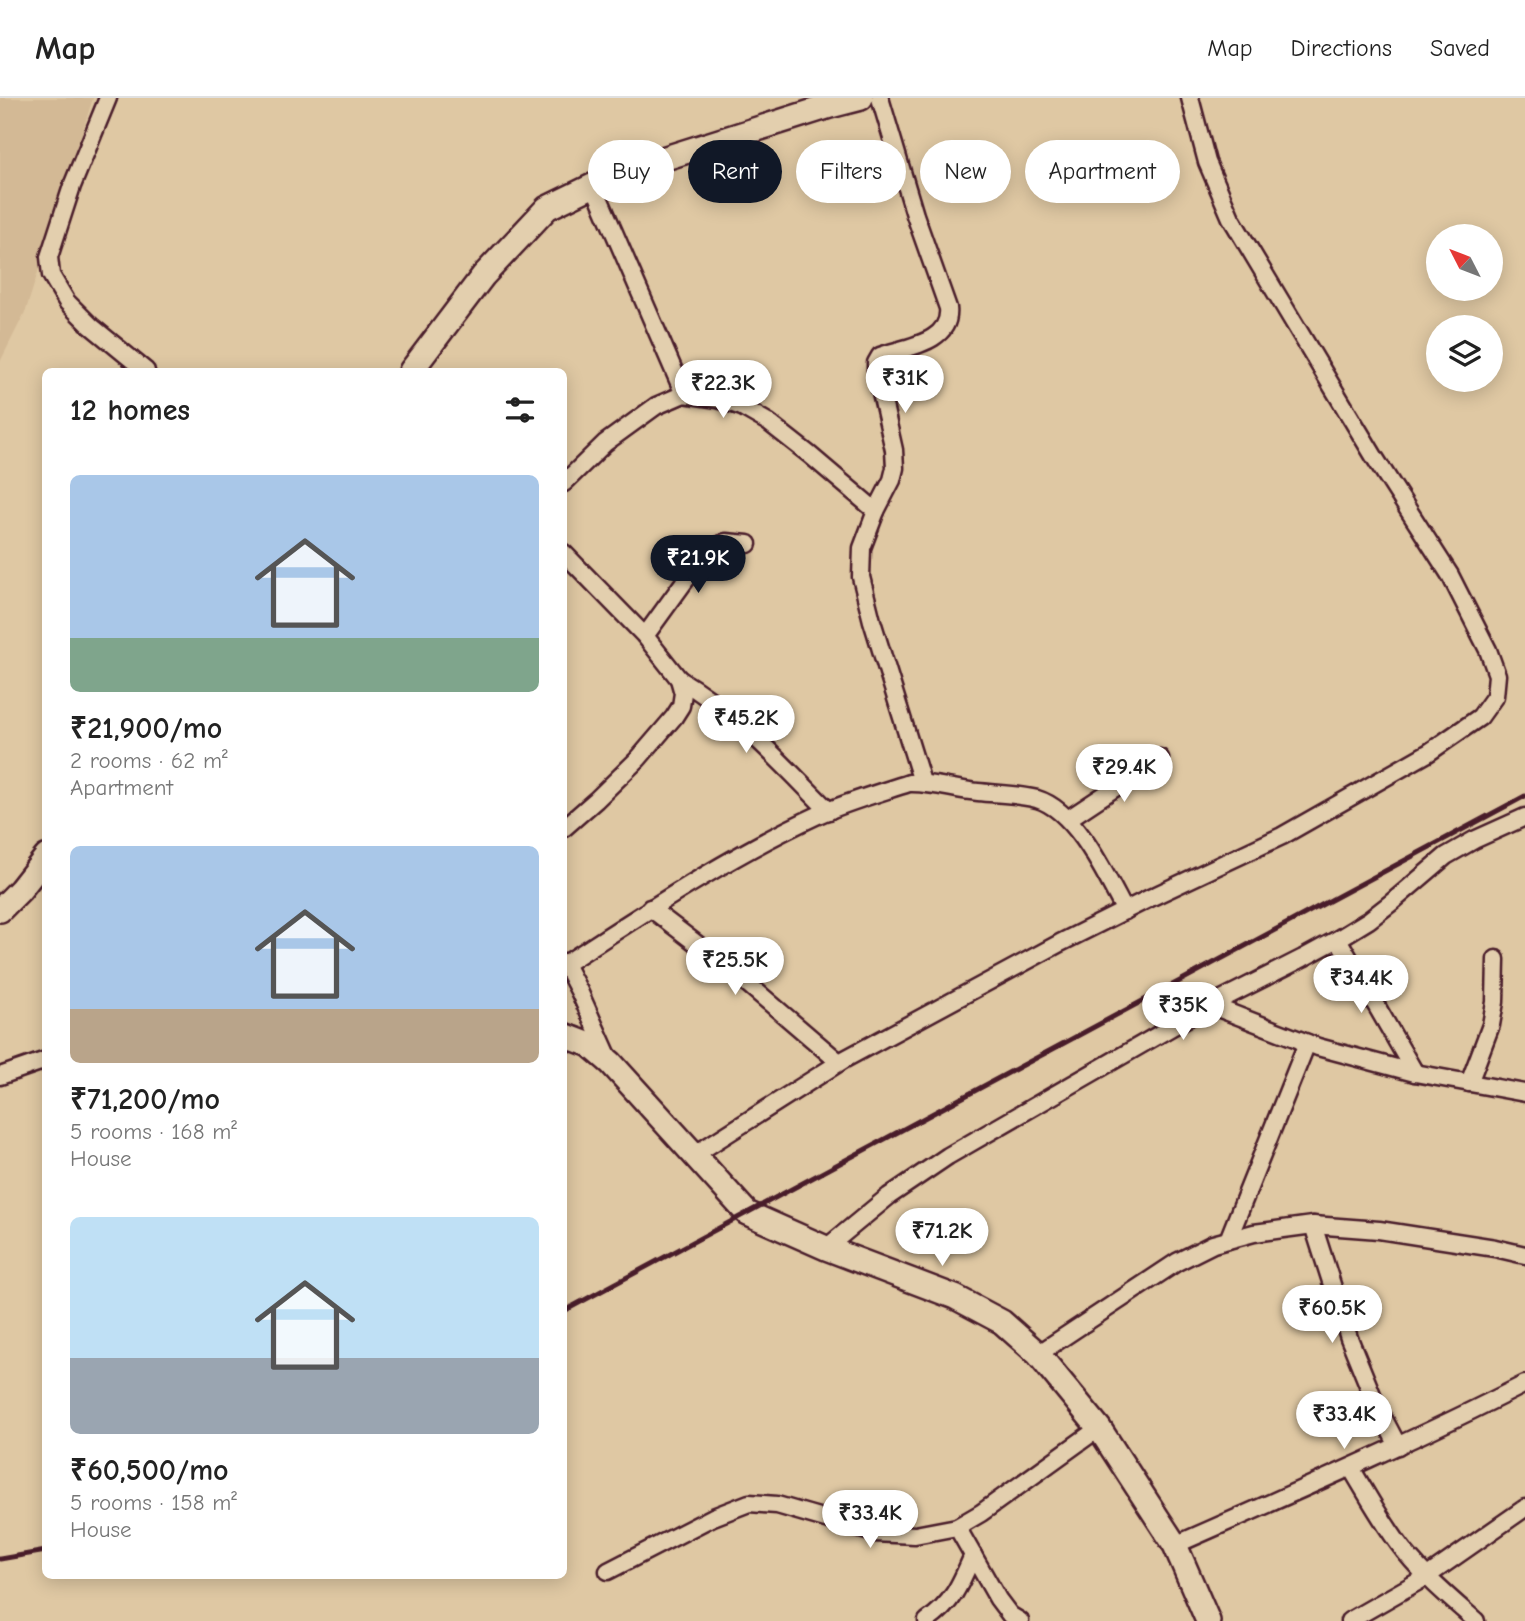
<!DOCTYPE html>
<html lang="en">
<head>
<meta charset="utf-8">
<style>
  body { margin:0; font-family:"Comic Neue",sans-serif; background:#f6f6f6; color:#222; height:100vh; display:flex; flex-direction:column; font-size:26px; white-space:nowrap }
  * { box-sizing:border-box; margin:0 }
  p { font-size:23px; color:#767676 }
  .icon { flex:none; width:38px; height:38px; fill:none; stroke:currentColor; stroke-width:2; stroke-linecap:round; stroke-linejoin:round }
  .map { position:relative; flex:1; overflow:hidden }
  .sheet { position:absolute; left:42px; top:270px; width:525px; height:1211px; display:flex; flex-direction:column; background:#fff; border-radius:10px; box-shadow:0 4px 18px #0003 }
  .sheet>* { flex:none }
  .hud { position:absolute; left:588px; top:42px; width:665px; height:63px; display:flex; gap:14px }
  .needle { width:46px; rotate:312deg }
  .controls { position:absolute; left:1426px; top:126px; display:grid; gap:14px }
  .controls a { display:grid; place-items:center; width:77px; height:77px; border-radius:50%; background:#fff; box-shadow:0 4px 18px #0003; font-size:35px }
  .price { position:absolute; translate:-50% -60px; padding:0 16px; border-radius:24px; background:#fff; color:#222; font-size:23px; line-height:46px; filter:drop-shadow(0 2px 4px #0008) }
  .price::after { content:''; position:absolute; left:50%; top:42px; width:21px; height:16px; margin-left:-10px; background:inherit; clip-path:polygon(0 0,100% 0,50% 100%) }
  .price.active { background:#111827; color:#fff }
  ul { padding:0; list-style:none }
  li { display:grid; align-content:center; gap:14px; height:371px; padding:0 28px }
  li span { display:grid; place-items:center; height:217px; border-radius:10px; color:#555 }
  li>.icon { margin-inline-start:auto }
  span .icon { width:126px; height:126px; fill:#fffc; stroke-width:1 }
  li b { font-size:30px }
  h2 { display:flex; justify-content:space-between; align-items:center; height:84px; padding:0 28px; font-size:30px }
  .tag { padding:0 24px; border-radius:32px; background:#fff; box-shadow:0 4px 18px #0003; font-size:24px; line-height:63px }
  .tag.active { background:#111827; color:#fff }
  header { display:flex; align-items:center; gap:42px; box-sizing:border-box; height:98px; padding:0 35px; background:#fff; border-bottom:2px solid #e0e0e0 }
  header strong { font-size:33px }
  nav { display:flex; gap:38px; margin-inline-start:auto; font-size:24px }
  .map>svg:first-child { display:block }
  .built { fill:#d3b995 }
  .lines { fill:none; stroke-linecap:round; stroke-linejoin:round }
  .street-casing { stroke:#4a1f2b; stroke-width:21 }
  .secondary-casing { stroke:#4a1f2b; stroke-width:28 }
  .street { stroke:#e3cfae; stroke-width:16 }
  .secondary { stroke:#e3cfae; stroke-width:23 }
  .rail { stroke:#4a1f2b; stroke-width:5 }
</style>
</head>
<body>
<header>
<strong>Map</strong>
<nav><a>Map</a><a>Directions</a><a>Saved</a></nav>
</header>
<div class="map">
<svg width="1525" height="1523" viewBox="0 0 1525 1523">
  <rect width="100%" height="100%" fill="#dfc8a3"/>
  <filter id="ink" filterUnits="userSpaceOnUse"><feTurbulence type="fractalNoise" baseFrequency=".0143" numOctaves="2"/><feDisplacementMap in="SourceGraphic" scale="14" xChannelSelector="R" yChannelSelector="G"/><feConvolveMatrix kernelMatrix="1 2 1 2 8 2 1 2 1" color-interpolation-filters="sRGB"/></filter>
  <g filter="url(#ink)">
    <polygon class="built" points="0,0 93,0 26,212 0,264"/>
    <g class="lines">
      <defs>
        <g id="street">
          <polyline points="108,0 72,88 49,159 51,177 67,204 91,228 146,273"/>
          <path d="M880 0 915 117 948 210C952 245 905 249 880 258L876 265V272L894 352 895 370 892 382 876 413 862 450 861 479 872 523 922 684"/>
          <polyline points="594,88 684,296"/>
          <polyline points="564,385 605,345 656,308 684,296 718,301 742,309 768,324 810,357 876,413"/>
          <polyline points="564,455 645,538 679,581 683,595 681,608 674,619 638,661 596,702 564,730"/>
          <polyline points="645,538 687,480 712,451 726,444 748,446"/>
          <path d="M679 581C737 615 782 666 829 713"/>
          <polyline points="1068,721 1160,660"/>
          <polyline points="650,810 735,875 839,964"/>
          <polyline points="1338,841 1415,975"/>
          <polyline points="564,864 579,893 609,960"/>
          <path d="M565 866C647 813 729 758 818 717 847 704 879 695 909 685 932 684 955 692 978 694 998 696 1018 696 1037 701 1077 713 1106 778 1125 813"/>
          <polyline points="1210,907 1318,949 1415,975 1525,995"/>
          <polyline points="0,978 46,962"/>
          <polyline points="1469,985 1491,927 1495,904 1496,861"/>
          <polyline points="694,1057 845,961 1060,845 1152,799 1282,738 1428,655 1480,619 1495,598 1497,577 1488,552 1450,477 1375,360 1231,120 1207,64 1190,0"/>
          <polyline points="1313,1127 1349,1240 1375,1304 1398,1348"/>
          <polyline points="1228,1142 1307,945"/>
          <polyline points="826,1150 889,1098 948,1058 1210,907 1303,860 1338,841 1369,822 1392,804 1446,758 1474,742 1525,719"/>
          <polyline points="1038,1256 1177,1164 1213,1146 1254,1135 1313,1127 1379,1132 1495,1150 1525,1157"/>
          <path d="M1351 1370C1368 1398 1384 1428 1405 1454 1426 1480 1451 1501 1476 1523"/>
          <polyline points="957,1429 998,1501 1010,1517 1020,1523"/>
          <path d="M1175 1447C1293 1395 1411 1344 1525 1286"/>
          <polyline points="608,1473 713,1419 749,1405 777,1407 874,1435 915,1437 957,1429 981,1415 1099,1330"/>
          <path d="M927 1523C953 1505 961 1485 973 1457"/>
          <polyline points="1349,1523 1426,1479 1525,1410"/>
        </g>
        <g id="secondary">
          <polyline points="411,273 483,178 547,110 621,74 830,8 861,0"/>
          <polyline points="0,812 20,792 46,759"/>
          <polyline points="564,937 590,947 611,965 747,1115 826,1150 955,1199 1002,1224 1038,1256 1099,1330 1175,1447 1208,1523"/>
        </g>
      </defs>
      <use href="#street" class="street-casing"/>
      <use href="#secondary" class="secondary-casing"/>
      <use href="#street" class="street"/>
      <use href="#secondary" class="secondary"/>
      <g class="rail">
        <polyline points="564,1213 1525,698"/>
        <polyline points="0,1461 46,1453"/>
      </g>
    </g>
  </g>
</svg>
<div class="controls">
<a><svg class="needle" viewBox="-14 -14 28 28"><path d="M0-13l5 13h-10z" fill="#e53935"/><path d="M0 13l5-13h-10z" fill="#767676"/></svg></a>
<a><svg class="icon" aria-label="layers" viewBox="0 0 24 24"><path d="M12 4l9 5-9 5-9-5zM3 14l9 5 9-5"/></svg></a>
</div>
<b class="price" style="left:905px;top:317px">₹31K</b>
<b class="price" style="left:723px;top:322px">₹22.3K</b>
<b class="price active" style="left:698px;top:497px">₹21.9K</b>
<b class="price" style="left:746px;top:657px">₹45.2K</b>
<b class="price" style="left:1124px;top:706px">₹29.4K</b>
<b class="price" style="left:735px;top:899px">₹25.5K</b>
<b class="price" style="left:1361px;top:917px">₹34.4K</b>
<b class="price" style="left:1183px;top:944px">₹35K</b>
<b class="price" style="left:942px;top:1170px">₹71.2K</b>
<b class="price" style="left:1332px;top:1247px">₹60.5K</b>
<b class="price" style="left:1344px;top:1353px">₹33.4K</b>
<b class="price" style="left:870px;top:1452px">₹33.4K</b>
<div class="hud">
<a class="tag">Buy</a>
<a class="tag active">Rent</a>
<a class="tag">Filters</a>
<a class="tag">New</a>
<a class="tag">Apartment</a>
</div>
<section class="sheet">
<h2>12 homes<svg class="icon" aria-label="filters" viewBox="0 0 24 24"><path d="M4 7h16M4 17h16"/><circle cx="9" cy="7" r="2"/><circle cx="15" cy="17" r="2"/></svg></h2>
<ul>
<li><span style="background:linear-gradient(#a9c7e8 75%,#7fa58c 0)"><svg class="icon" aria-label="home" viewBox="0 0 24 24"><path d="M3 11l9-7 9 7M6 9v11h12V9"/></svg></span><div><b>₹21,900/mo</b><p>2 rooms · 62 m²</p><p>Apartment</p></div></li>
<li><span style="background:linear-gradient(#a9c7e8 75%,#b9a48a 0)"><svg class="icon" aria-label="home" viewBox="0 0 24 24"><path d="M3 11l9-7 9 7M6 9v11h12V9"/></svg></span><div><b>₹71,200/mo</b><p>5 rooms · 168 m²</p><p>House</p></div></li>
<li><span style="background:linear-gradient(#bfe0f5 65%,#9aa5b1 0)"><svg class="icon" aria-label="home" viewBox="0 0 24 24"><path d="M3 11l9-7 9 7M6 9v11h12V9"/></svg></span><div><b>₹60,500/mo</b><p>5 rooms · 158 m²</p><p>House</p></div></li>
</ul>
</section>
</div>
</body>
</html>
